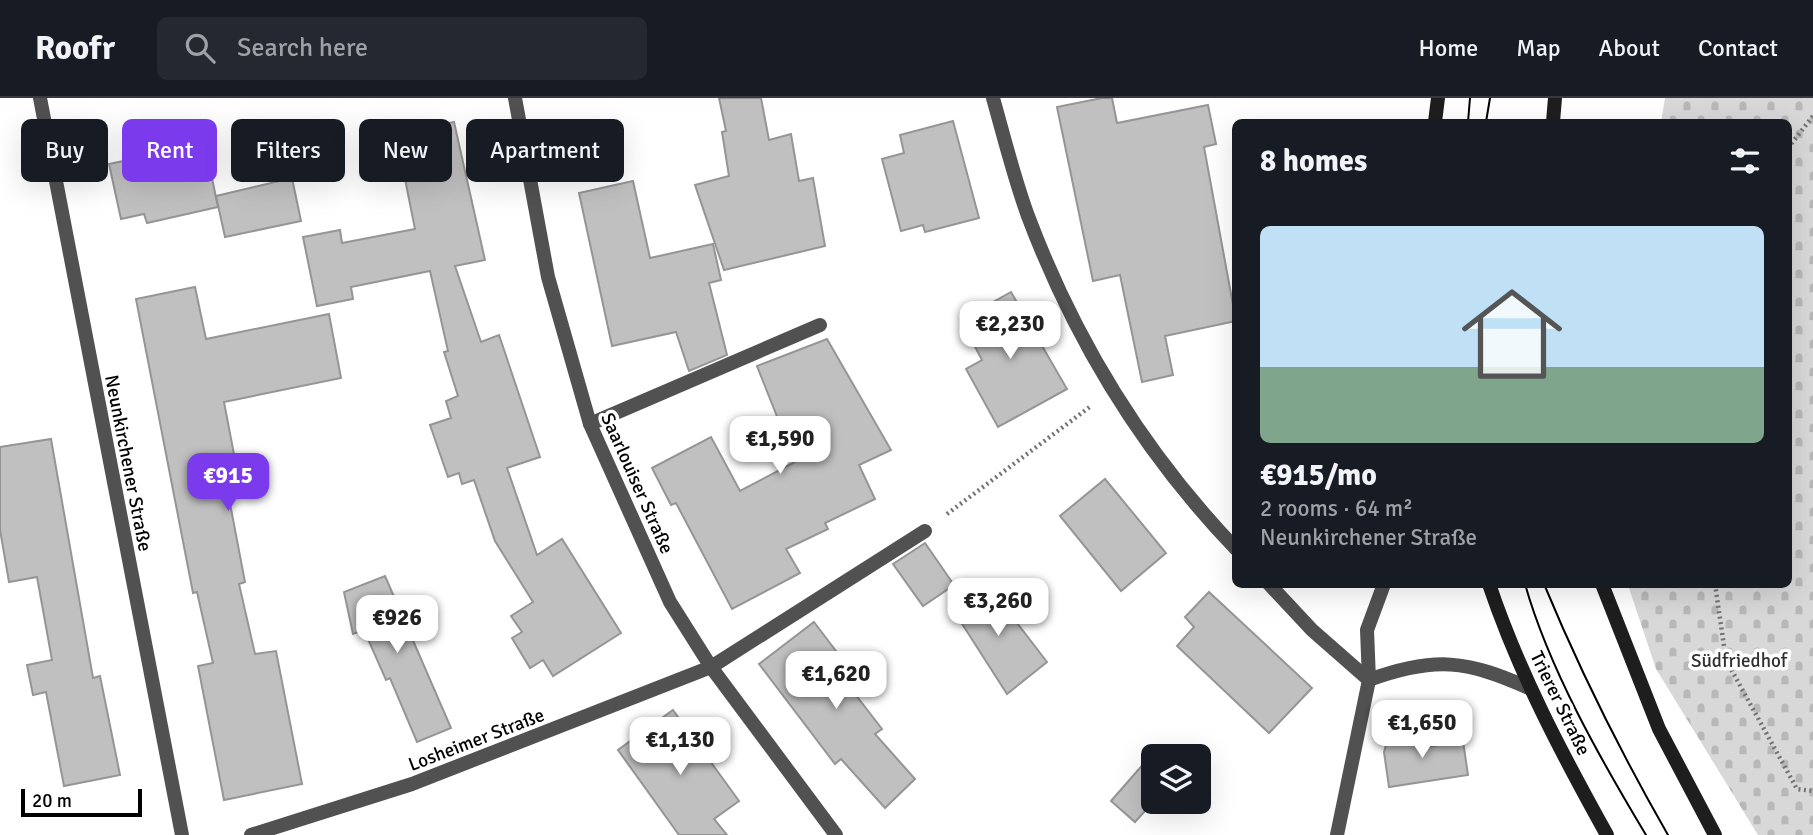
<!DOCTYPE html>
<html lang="en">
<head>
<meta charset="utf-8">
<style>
  body { margin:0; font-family:Signika,sans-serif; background:#242831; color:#f1f3f6; height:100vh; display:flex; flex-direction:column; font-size:26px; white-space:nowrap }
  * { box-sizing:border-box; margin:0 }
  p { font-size:23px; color:#9ea1a6 }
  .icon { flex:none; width:38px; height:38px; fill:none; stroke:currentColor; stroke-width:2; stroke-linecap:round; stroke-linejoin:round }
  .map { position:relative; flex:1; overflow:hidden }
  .details { position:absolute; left:1232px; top:21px; width:560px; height:469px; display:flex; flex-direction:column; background:#171b24; border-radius:10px; box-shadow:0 7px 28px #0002 }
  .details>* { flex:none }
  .banner { position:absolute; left:21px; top:21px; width:665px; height:63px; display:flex; gap:14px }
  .tools { position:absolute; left:1141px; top:646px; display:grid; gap:14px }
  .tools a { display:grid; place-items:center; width:70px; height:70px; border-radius:10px; background:#171b24; box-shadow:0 7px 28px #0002; font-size:35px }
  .scale { position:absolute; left:21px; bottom:18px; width:121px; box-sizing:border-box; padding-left:7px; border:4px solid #000; border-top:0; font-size:19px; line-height:24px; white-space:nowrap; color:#000; -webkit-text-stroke:5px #fff; paint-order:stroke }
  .price { position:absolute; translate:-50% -60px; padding:0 16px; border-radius:14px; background:#fff; color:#222; font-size:23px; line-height:46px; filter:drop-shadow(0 2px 4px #0008) }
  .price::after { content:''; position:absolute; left:50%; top:42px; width:21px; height:16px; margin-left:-10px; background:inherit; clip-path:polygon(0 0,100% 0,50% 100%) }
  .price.current { background:#7c3aed; color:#fff }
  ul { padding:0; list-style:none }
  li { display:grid; align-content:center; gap:14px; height:371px; padding:0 28px }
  li span { display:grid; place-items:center; height:217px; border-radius:10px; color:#555 }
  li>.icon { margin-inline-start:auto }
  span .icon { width:126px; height:126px; fill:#fffc; stroke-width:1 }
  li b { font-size:30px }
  h2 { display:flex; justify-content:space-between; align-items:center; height:84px; padding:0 28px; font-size:30px }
  .tag { padding:0 24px; border-radius:10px; background:#171b24; box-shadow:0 7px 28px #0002; font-size:24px; line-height:63px }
  .tag.current { background:#7c3aed; color:#fff }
  header { display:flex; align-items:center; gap:42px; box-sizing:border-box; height:98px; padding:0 35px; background:#171b24; border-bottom:2px solid #363941 }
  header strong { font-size:33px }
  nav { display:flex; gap:38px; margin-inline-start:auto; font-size:24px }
  .search { width:490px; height:63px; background:#242831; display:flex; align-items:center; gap:18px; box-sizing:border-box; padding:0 24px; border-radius:10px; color:#9ea1a6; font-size:26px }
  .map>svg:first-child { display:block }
  .cemetery { fill:url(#cemetery-stones) }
  .building { fill:#c0c0c0; stroke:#959595; stroke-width:2 }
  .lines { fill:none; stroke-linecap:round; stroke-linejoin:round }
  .path { stroke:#737373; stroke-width:4.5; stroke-dasharray:2 3.5; stroke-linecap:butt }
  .service { stroke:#515151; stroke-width:14 }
  .minor { stroke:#515151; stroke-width:14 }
  .secondary { stroke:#1e1e1e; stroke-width:14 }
  .tram { stroke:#000; stroke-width:2 }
  .labels { text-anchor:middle; stroke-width:7; stroke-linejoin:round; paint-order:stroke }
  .street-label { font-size:19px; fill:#000; stroke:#fff }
  .park-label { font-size:19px; fill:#2f2f2f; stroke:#fff }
</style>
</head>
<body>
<header>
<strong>Roofr</strong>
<div class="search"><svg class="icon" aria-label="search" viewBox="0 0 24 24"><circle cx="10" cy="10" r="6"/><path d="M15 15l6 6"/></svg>Search here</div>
<nav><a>Home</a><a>Map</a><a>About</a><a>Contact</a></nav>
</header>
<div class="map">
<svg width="1813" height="737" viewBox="0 0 1813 737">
  <defs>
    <pattern id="cemetery-stones" width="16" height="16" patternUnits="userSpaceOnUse" patternTransform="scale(1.75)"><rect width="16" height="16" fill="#d8d8d8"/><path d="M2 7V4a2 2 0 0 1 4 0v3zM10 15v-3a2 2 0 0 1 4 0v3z" fill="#b8b8b8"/></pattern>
  </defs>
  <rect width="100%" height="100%" fill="#fff"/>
  <polygon class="cemetery" points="1665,0 1813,0 1813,737 1758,737 1656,571 1628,487 1788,486 1788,24 1661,24"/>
  <g class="building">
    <polygon points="719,0 761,0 769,42 791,36 799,83 813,80 825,148 724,172 695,87 729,78 722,34 726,33"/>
    <polygon points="1102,0 1112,0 1117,25 1208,7 1216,46 1204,49 1236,223 1165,238 1173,277 1142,284 1120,177 1093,183 1057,9"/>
    <polygon points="953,23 979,120 925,134 923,127 901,133 882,61 904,55 900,37"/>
    <polygon points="454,24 485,162 455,168 481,244 499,237 540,359 507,370 537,457 562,441 621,535 553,578 543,562 530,570 512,540 522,534 511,518 533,504 495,443 474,382 462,386 459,375 448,379 430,327 451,320 446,303 458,298 444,254 448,253 430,173 351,189 353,201 317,208 303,139 340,132 342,145 415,131 396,36"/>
    <polygon points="165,33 169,54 185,50 187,60 207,56 218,109 147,125 144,116 121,121 109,66 128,62 124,41"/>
    <polygon points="292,80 301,123 225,139 216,98"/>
    <polygon points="633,83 650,160 713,146 721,182 709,185 727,257 689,273 676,234 612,248 579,95"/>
    <polygon points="195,189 206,241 329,216 341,280 224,304 241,393 228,395 245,484 239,486 255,556 276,553 302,686 224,702 198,568 213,565 197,494 193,495 136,201"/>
    <polygon points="1011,194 1067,291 998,329 966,271 982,262 961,222"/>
    <polygon points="827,241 891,352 859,367 875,401 825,425 828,431 786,451 800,475 732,511 676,405 671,407 652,370 711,339 740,393 795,364 757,268"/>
    <polygon points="51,341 93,580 100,578 120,677 64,688 46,594 33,597 27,567 52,562 37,479 9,484 0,432 0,349"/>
    <polygon points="1105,381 1166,455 1121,493 1060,418"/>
    <polygon points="925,445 954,487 923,508 893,466"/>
    <polygon points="385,478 451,630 417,644 390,580 386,582 364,532 353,536 344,494"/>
    <polygon points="981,484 1007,520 1011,517 1047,564 1007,596 950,507"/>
    <polygon points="1209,494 1312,590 1269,635 1177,548 1194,529 1185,519"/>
    <polygon points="814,524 861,586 852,592 882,631 875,636 915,681 885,710 841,661 835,666 759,566"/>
    <polygon points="673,612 739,703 714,721 727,737 679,737 618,652"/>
    <polygon points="1424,632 1427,649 1463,643 1468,677 1389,689 1384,654 1389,637"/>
    <polygon points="1153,655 1153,704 1135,724 1111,703"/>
  </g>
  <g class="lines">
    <g class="path">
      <polyline points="1788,50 1813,18"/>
      <polyline points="947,416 1091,308"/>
      <polyline points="1715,486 1726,562 1797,691 1813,693"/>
    </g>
    <g class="service">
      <path d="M993 0C1004 39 1014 80 1028 118 1075 243 1144 355 1236 451"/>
      <polyline points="590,326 820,227"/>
      <polyline points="1269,486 1312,532 1369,582"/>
      <polyline points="711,569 925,433"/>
    </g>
    <g class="minor">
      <polyline points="40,0 182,737"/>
      <polyline points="515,0 548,179 590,326 670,504 711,569 836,737"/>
      <path d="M1369 582C1435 558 1467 562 1531 591"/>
      <polyline points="251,737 412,686 711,569"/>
      <polyline points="1337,737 1369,582 1367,532 1384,486"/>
    </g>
    <g class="secondary">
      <polyline points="1435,24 1438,0"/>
      <polyline points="1553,24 1555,0"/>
      <path d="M1489 486C1519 575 1562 656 1607 737"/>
      <polyline points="1602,486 1659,631 1715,737"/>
    </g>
    <g class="tram">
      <polyline points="1468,24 1470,0"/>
      <polyline points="1486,24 1490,0"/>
      <path d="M1525 486C1549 571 1601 662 1646 737"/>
      <path d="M1544 486C1580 573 1621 655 1668 737"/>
    </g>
  </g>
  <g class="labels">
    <g class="street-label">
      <text transform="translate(129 365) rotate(79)" y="7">Neunkirchener Straße</text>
      <text transform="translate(638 385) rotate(66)" y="7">Saarlouiser Straße</text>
      <text transform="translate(1561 605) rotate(64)" y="7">Trierer Straße</text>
      <text transform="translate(476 641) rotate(-21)" y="7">Losheimer Straße</text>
    </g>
    <g class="park-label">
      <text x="1739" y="569">Südfriedhof</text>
    </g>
  </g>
</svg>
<div class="tools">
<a><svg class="icon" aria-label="layers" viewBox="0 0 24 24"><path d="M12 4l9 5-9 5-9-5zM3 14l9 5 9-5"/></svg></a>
</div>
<div class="scale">20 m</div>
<b class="price" style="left:1010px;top:263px">€2,230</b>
<b class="price" style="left:780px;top:378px">€1,590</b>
<b class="price current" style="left:228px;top:415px">€915</b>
<b class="price" style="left:998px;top:540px">€3,260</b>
<b class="price" style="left:397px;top:557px">€926</b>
<b class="price" style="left:836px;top:613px">€1,620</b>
<b class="price" style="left:1422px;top:662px">€1,650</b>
<b class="price" style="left:680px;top:679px">€1,130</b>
<div class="banner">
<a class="tag">Buy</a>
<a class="tag current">Rent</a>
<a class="tag">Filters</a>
<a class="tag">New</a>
<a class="tag">Apartment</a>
</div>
<section class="details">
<h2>8 homes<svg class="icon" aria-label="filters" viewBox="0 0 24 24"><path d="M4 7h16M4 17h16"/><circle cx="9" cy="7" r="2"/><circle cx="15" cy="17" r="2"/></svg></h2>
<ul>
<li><span style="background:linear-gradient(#bfe0f5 65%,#7fa58c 0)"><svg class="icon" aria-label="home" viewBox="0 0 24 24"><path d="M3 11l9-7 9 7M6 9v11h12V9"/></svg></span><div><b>€915/mo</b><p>2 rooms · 64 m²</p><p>Neunkirchener Straße</p></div></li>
</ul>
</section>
</div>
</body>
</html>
